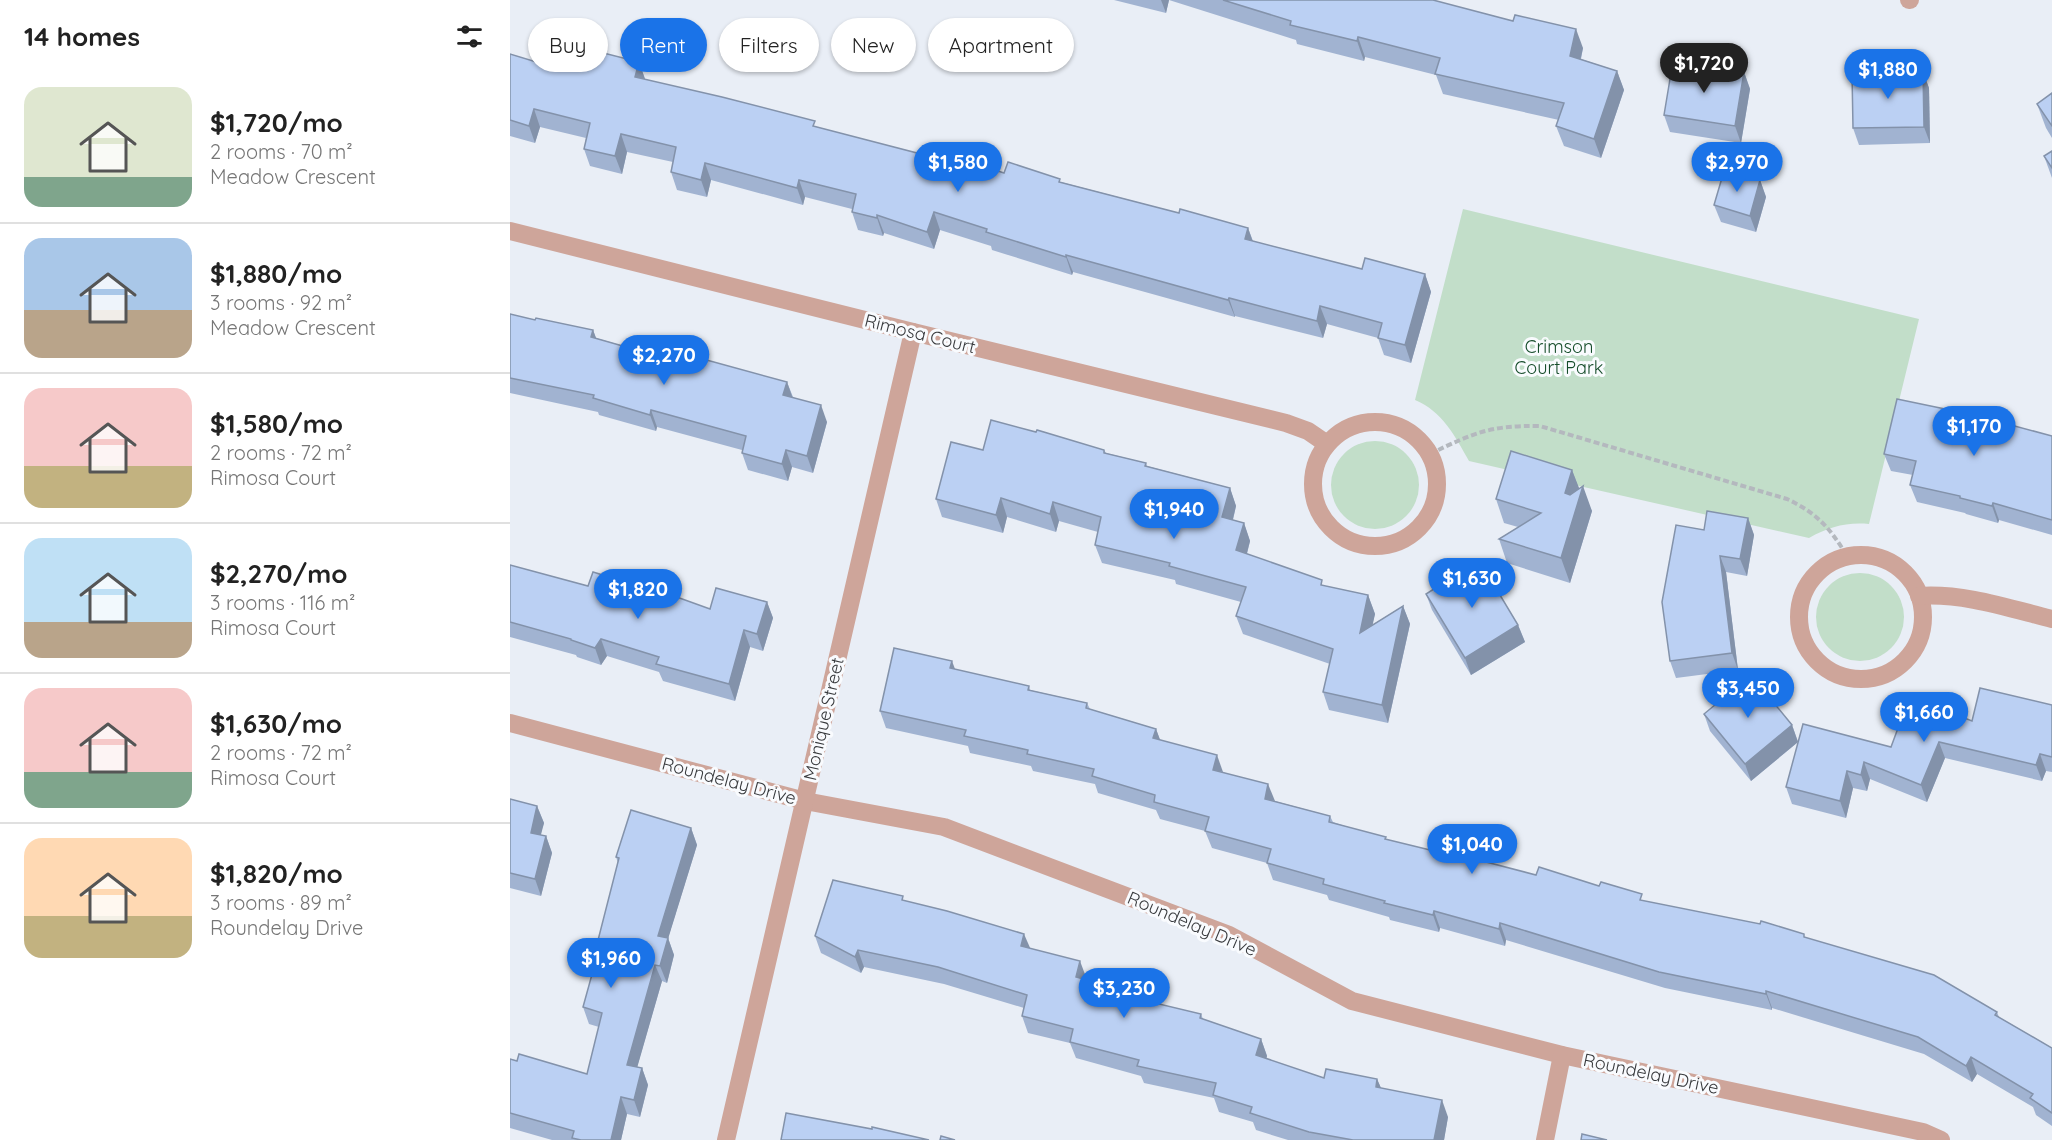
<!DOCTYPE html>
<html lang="en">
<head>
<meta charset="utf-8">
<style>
  body { margin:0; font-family:Quicksand,sans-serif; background:#f2f2f2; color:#222; height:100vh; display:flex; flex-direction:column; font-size:22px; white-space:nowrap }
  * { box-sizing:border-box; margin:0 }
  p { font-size:20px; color:#767676 }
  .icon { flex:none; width:33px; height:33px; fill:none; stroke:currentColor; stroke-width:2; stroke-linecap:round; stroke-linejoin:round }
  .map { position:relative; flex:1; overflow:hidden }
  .drawer { display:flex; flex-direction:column; background:#fff; width:510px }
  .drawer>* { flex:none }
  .guide { position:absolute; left:18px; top:18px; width:570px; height:54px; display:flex; gap:12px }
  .price { position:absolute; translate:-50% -51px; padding:0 14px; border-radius:21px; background:#1a73e8; color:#fff; font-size:20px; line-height:39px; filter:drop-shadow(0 2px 3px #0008) }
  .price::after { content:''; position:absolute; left:50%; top:36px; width:18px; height:14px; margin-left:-9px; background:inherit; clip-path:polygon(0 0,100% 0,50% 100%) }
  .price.active { background:#222; color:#fff }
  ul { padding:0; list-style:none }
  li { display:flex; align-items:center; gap:18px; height:150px; padding:0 24px }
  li+li { border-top:2px solid #e0e0e0 }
  li span { display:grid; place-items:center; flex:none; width:168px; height:120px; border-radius:18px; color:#555 }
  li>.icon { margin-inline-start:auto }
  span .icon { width:72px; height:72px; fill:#fffc; stroke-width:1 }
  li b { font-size:26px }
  h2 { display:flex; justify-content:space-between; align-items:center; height:72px; padding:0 24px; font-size:26px }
  .pill { padding:0 21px; border-radius:27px; background:#fff; box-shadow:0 2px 4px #0004; font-size:21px; line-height:54px }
  .pill.active { background:#1a73e8; color:#fff }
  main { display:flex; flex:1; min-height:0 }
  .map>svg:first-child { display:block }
  .green { fill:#c2dec9 }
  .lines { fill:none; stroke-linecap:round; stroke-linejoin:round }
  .path { stroke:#b4b8be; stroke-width:4; stroke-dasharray:6 3; stroke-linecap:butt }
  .minor { stroke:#cea59a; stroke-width:18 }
  .wall { fill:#a1b3d1 }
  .shaded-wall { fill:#8392aa }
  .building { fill:#bbd0f3; stroke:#8392aa; stroke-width:1.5 }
  .labels { text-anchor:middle; stroke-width:6; stroke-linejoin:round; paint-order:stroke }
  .street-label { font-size:18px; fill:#383a3d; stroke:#f9fbfe }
  .park-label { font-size:18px; fill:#154d2a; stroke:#f9fbfe }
</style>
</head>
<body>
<main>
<section class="drawer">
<h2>14 homes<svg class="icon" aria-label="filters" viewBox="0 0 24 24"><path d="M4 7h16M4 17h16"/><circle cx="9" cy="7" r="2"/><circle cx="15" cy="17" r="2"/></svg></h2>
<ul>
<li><span style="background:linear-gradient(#dfe7d0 75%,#7fa58c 0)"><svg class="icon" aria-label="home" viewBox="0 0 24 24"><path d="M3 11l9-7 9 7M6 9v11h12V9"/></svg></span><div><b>$1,720/mo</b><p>2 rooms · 70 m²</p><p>Meadow Crescent</p></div></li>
<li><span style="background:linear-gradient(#a9c7e8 60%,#b9a48a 0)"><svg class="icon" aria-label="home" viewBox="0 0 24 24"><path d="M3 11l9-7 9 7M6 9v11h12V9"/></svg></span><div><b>$1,880/mo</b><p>3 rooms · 92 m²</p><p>Meadow Crescent</p></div></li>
<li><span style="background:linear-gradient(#f6c9c9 65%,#c2b280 0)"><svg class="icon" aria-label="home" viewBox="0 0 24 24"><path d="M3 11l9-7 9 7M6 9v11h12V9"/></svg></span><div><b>$1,580/mo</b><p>2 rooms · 72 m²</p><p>Rimosa Court</p></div></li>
<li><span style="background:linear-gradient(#bfe0f5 70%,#b9a48a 0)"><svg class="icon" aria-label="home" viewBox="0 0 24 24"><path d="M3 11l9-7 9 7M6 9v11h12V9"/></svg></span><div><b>$2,270/mo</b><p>3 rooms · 116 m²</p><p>Rimosa Court</p></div></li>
<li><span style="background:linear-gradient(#f6c9c9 70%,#7fa58c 0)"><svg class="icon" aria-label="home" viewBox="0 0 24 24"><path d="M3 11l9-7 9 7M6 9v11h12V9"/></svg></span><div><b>$1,630/mo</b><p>2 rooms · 72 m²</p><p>Rimosa Court</p></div></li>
<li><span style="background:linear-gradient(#ffd9b3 65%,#c2b280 0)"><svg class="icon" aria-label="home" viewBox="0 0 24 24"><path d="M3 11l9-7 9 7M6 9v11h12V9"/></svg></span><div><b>$1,820/mo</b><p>3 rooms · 89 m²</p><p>Roundelay Drive</p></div></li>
</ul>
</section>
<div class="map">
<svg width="1542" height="1140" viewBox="0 0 1542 1140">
  <rect width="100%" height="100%" fill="#e9eef6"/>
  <g class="green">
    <path d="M953 209 1409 319 1359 524C1336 522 1319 527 1299 538L959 461C945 436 932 411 905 400Z"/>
    <circle cx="865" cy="485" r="44"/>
    <circle cx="1350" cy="617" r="44"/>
  </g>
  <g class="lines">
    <path class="path" d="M920 454C963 433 981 425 1030 426L1277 499C1307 513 1320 528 1337 556"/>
    <g class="minor">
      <polyline points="1399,0 1400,0"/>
      <polyline points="0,231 403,332 776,423 798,431 817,444"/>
      <circle cx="865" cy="484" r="62"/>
      <circle cx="1351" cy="617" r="62"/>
      <path d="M1409 596C1454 593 1498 608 1542 619"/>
      <polyline points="0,723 295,801 434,827 719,935 842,1001 1052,1055 1413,1132 1431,1140"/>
      <polyline points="216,1140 403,332"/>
      <polyline points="1035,1140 1052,1055"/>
    </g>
  </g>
  <g class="wall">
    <polygon points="604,0 923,0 1073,48 1071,59 1107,71 1114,90 1091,158 1054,146 1046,126 1049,120 933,94 926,75 855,57 854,61 787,44 786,40 659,0 656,13"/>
    <polygon points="0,54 56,71 129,62 135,79 307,127 411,154 494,173 551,182 669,213 738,228 743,241 852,269 915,274 921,292 901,363 874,355 868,338 817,324 813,338 725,316 725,317 563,272 562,275 482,250 481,246 430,230 424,249 374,233 373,236 348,230 342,212 342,209 295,197 293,205 201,180 197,197 167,190 161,172 163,162 117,152 112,174 80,166 74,149 76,138 30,127 25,143 0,136"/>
    <polygon points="1234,72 1240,89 1231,143 1160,132 1154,115"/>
    <polygon points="1413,72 1419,88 1420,143 1349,145 1343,128"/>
    <polygon points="1542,93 1542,138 1536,128 1527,104"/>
    <polygon points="1542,151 1542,178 1534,156"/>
    <polygon points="1250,180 1256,197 1246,232 1211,222 1204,205"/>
    <polygon points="0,314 25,320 83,330 86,338 169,362 277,382 283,397 317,422 303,473 282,467 278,481 238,470 232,453 232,450 147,427 146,431 89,415 88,412 0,393"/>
    <polygon points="1542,436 1542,535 1489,520 1488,523 1456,514 1455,513 1407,502 1400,485 1403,475 1381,471 1374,454"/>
    <polygon points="594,450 596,453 636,463 637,466 720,488 726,506 723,520 734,523 740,541 737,554 815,586 858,595 865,614 862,625 893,606 900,624 878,723 819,710 813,692 820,664 733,634 726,616 731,602 666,584 665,580 592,563 585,545 588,532 549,521 546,532 497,517 493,533 432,517 426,499"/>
    <polygon points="1062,470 1069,489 1082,511 1060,583 997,563 989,539 1008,527 994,523 986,499"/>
    <polygon points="1238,518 1244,535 1237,576 1216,572 1228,670 1166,678 1160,661 1194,530"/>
    <polygon points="0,565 78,586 200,609 257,602 263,618 253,651 240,647 225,701 153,681 149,672 97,656 91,665 67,657 66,655 0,637"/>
    <polygon points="916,594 1008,625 1015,642 961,675 922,610"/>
    <polygon points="445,670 519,686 520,690 577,703 580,709 646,729 650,740 713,772 765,801 820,816 823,822 877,840 1134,901 1295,937 1487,1012 1489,1017 1542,1048 1542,1126 1526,1115 1523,1107 1467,1074 1462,1082 1414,1054 1262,1008 1262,1010 1155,988 996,940 995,946 930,928 929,932 880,920 879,917 819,900 817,895 763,880 757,863 702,848 695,831 650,819 646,810 588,793 585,784 523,771 521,766 460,753 458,746 376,728 370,711"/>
    <polygon points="1542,705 1542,772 1536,771 1532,781 1435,758 1417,802 1360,779 1357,791 1343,788 1336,818 1282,804 1276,787 1381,747 1410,728 1462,721"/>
    <polygon points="1194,714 1282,725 1288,742 1241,781 1200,731"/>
    <polygon points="0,799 27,806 34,823 30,835 36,836 42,853 31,896 0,888"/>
    <polygon points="181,828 187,845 158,938 164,955 157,983 152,981 127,1067 132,1068 138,1085 130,1117 117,1114 111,1140 42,1140 0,1128 0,1059 77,1074 89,1027 79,1024 73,1007 88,954 86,948 108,863 106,857"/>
    <polygon points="394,901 520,948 576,977 575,980 625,993 627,999 691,1014 693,1019 751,1039 757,1056 756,1059 814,1078 867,1079 871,1088 938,1117 934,1140 778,1140 746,1130 743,1122 709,1112 704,1098 634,1083 631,1076 566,1058 560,1043 518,1033 512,1016 514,1008 434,984 354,967 351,973 311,953 305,936"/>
  </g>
  <g class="shaded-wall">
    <polygon points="651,0 659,0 656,13"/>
    <polygon points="1066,29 1073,48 1067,75 1060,56"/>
    <polygon points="848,37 855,57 854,61 847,41"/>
    <polygon points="129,62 135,79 125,77"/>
    <polygon points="1107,71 1114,90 1091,158 1084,139"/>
    <polygon points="1234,72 1240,89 1231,143 1225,126"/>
    <polygon points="1413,72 1419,88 1420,143 1414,127"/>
    <polygon points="24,109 30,127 25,143 19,126"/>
    <polygon points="111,134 117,152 112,174 105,156"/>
    <polygon points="195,163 201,180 197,197 191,180"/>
    <polygon points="289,180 295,197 293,205 287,188"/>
    <polygon points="1250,180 1256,197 1246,232 1240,216"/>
    <polygon points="424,212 430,230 424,249 417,232"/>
    <polygon points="367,215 374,233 373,236 367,218"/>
    <polygon points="738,228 744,245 735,239"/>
    <polygon points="556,255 563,272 562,275 556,257"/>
    <polygon points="915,274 921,292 901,363 895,345"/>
    <polygon points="719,298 725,316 725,317 718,300"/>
    <polygon points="810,306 817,324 813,338 807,321"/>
    <polygon points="83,330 89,346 81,337"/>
    <polygon points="277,382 283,399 273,395"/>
    <polygon points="311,405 317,422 303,473 297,456"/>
    <polygon points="141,410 147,427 146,431 140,415"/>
    <polygon points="276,450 282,467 278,481 272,464"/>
    <polygon points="1062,470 1071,493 1073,486 1082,511 1060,583 1051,558 1055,493"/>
    <polygon points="720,488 726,506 719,535 712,517"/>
    <polygon points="491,498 497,517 493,533 486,515"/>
    <polygon points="543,502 549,521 546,532 540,514"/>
    <polygon points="1483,503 1489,520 1488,523 1482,506"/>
    <polygon points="1238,518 1244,535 1237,576 1230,559"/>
    <polygon points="734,523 740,541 733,568 726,550"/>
    <polygon points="1210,556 1216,572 1228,670 1222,653"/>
    <polygon points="858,595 865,614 857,651 850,633"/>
    <polygon points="257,602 263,618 253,651 247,634"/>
    <polygon points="893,606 900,624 878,723 872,705"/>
    <polygon points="1008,625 1015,642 961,675 955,658"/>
    <polygon points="234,630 240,647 225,701 219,684"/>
    <polygon points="91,639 97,656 91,665 85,648"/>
    <polygon points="442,661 448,677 440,668"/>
    <polygon points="1282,725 1288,742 1241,781 1235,764"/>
    <polygon points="646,729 652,745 643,738"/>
    <polygon points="1429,742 1435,758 1417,802 1411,785"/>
    <polygon points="1530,754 1536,771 1532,781 1526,765"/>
    <polygon points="707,755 713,772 703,770"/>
    <polygon points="1354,762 1360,779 1357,791 1351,775"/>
    <polygon points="1337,771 1343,788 1336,818 1330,801"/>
    <polygon points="758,784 765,801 755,799"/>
    <polygon points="27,806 34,823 27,850 21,833"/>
    <polygon points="181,828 187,845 154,952 148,936"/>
    <polygon points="36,836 42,853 31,896 25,879"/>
    <polygon points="924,911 930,928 929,932 923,915"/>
    <polygon points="990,923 996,940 995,946 989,929"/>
    <polygon points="514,934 521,950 511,946"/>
    <polygon points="158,938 164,955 157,983 150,966"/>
    <polygon points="348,950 354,967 351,973 345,957"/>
    <polygon points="570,961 576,977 572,994 566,977"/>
    <polygon points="145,965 152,981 123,1082 117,1065"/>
    <polygon points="1256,991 1262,1008 1262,1010 1256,994"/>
    <polygon points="751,1039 757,1056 752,1072 746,1055"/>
    <polygon points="1461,1057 1467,1074 1462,1082 1456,1066"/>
    <polygon points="132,1068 138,1085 130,1117 124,1100"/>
    <polygon points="867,1079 874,1095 866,1087"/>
    <polygon points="111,1097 117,1114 111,1140 101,1140"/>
    <polygon points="932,1100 938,1117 934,1140 924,1140"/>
  </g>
  <g class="building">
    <polygon points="713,0 923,0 1003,21 1005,15 1066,29 1060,56 1107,71 1084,139 1046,126 1054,103 925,74 930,58 848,37 847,41 780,25 781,21"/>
    <polygon points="62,45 129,62 125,77 212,97 305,121 303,126 411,154 413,146 494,173 498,162 550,179 549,182 669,213 670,209 738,228 735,239 852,269 855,258 915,274 895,345 868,338 872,323 810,306 807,321 719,298 718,300 556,255 556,257 476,232 477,229 424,212 417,232 367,215 367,218 342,212 346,194 289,180 287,188 195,163 191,180 161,172 166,147 111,134 105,156 74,149 80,123 24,109 19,126 0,120 0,54 56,71"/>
    <polygon points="1163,61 1234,72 1225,126 1154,115"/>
    <polygon points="1413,72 1414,127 1343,128 1342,73"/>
    <polygon points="1542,93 1542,126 1527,104"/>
    <polygon points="1542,151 1542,168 1534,156"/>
    <polygon points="1214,171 1250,180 1240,216 1204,205"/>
    <polygon points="0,314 25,320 26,318 83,330 81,337 169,362 171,353 277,382 273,395 311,405 297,456 276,450 272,464 232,453 236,436 141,410 140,415 83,398 84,395 0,378"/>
    <polygon points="1387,399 1464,415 1542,436 1542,520 1483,503 1482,506 1450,498 1450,496 1400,485 1406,461 1374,454"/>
    <polygon points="481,420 526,432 527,430 594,450 594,453 636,463 635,466 720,488 712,517 734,523 726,550 812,580 811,585 858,595 850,633 893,606 872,705 813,692 823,649 726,616 736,587 659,566 660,563 585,545 591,517 543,502 540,514 491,498 486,515 426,499 441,442 473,450"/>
    <polygon points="1001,451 1062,470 1055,493 1060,495 1073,486 1051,558 989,539 1031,513 986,499"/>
    <polygon points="1197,511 1238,518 1230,559 1210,556 1222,653 1160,661 1152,602 1166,525 1194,530"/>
    <polygon points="969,560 1008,625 955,658 916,594"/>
    <polygon points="0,565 78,586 83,572 138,589 139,587 200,609 206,588 257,602 247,634 234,630 219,684 146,664 149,657 91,639 85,648 61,640 61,639 0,622"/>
    <polygon points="384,648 442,661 440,668 519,686 518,690 577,703 576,708 646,729 643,738 707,755 703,770 758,784 755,799 820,816 819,822 876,837 875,839 957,859 957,857 1026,875 1029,867 1089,886 1091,882 1132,894 1130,900 1250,924 1251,921 1294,934 1294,937 1424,975 1487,1012 1485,1015 1542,1048 1542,1113 1520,1098 1523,1094 1461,1057 1456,1066 1408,1037 1256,991 1256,994 1149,972 990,923 989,929 924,911 923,915 874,903 875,901 813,884 814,879 757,863 761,849 695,831 699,817 644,802 645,795 582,776 584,769 517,754 518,750 454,736 456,730 370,711"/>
    <polygon points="1241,675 1282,725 1235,764 1194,714"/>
    <polygon points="1470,688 1542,705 1542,757 1530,754 1526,765 1429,742 1411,785 1354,762 1351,775 1337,771 1330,801 1276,787 1293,724 1381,747 1391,720 1410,728 1419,704 1462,721"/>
    <polygon points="0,799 27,806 21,833 36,836 25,879 0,873"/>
    <polygon points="121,810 181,828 148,936 158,938 150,966 145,965 117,1065 132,1068 124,1100 111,1097 101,1140 71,1140 62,1138 64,1131 0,1113 0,1059 7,1061 9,1054 77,1074 92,1013 73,1007 89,949 86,948 109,858 106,857"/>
    <polygon points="323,880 393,896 392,900 437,911 514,934 511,946 570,961 566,977 625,993 624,998 691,1014 690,1018 751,1039 746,1055 814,1078 816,1069 867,1079 866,1087 932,1100 924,1140 843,1140 799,1132 740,1113 742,1107 703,1095 706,1083 627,1066 629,1060 560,1042 563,1029 512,1016 517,995 428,967 348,950 345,957 305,936"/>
    <polygon points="276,1113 362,1129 362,1127 419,1140 271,1140"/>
    <polygon points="1072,1134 1097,1140 1071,1140"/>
    <polygon points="431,1136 445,1140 430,1140"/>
  </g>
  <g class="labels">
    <g class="street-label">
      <text transform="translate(410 334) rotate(14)" y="6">Rimosa Court</text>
      <text transform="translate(314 719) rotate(-77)" y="6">Monique Street</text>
      <text transform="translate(219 781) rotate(15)" y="6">Roundelay Drive</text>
      <text transform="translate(682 924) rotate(23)" y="6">Roundelay Drive</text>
      <text transform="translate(1141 1074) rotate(12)" y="6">Roundelay Drive</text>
    </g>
    <g class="park-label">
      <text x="1049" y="353">Crimson<tspan x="1049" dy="21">Court Park</tspan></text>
    </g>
  </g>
</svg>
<b class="price active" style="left:1194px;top:94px">$1,720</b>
<b class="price" style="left:1378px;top:100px">$1,880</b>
<b class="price" style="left:448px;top:193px">$1,580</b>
<b class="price" style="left:1227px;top:193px">$2,970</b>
<b class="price" style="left:154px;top:386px">$2,270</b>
<b class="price" style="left:1464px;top:457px">$1,170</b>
<b class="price" style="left:664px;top:540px">$1,940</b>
<b class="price" style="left:962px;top:609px">$1,630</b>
<b class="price" style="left:128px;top:620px">$1,820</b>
<b class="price" style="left:1238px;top:719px">$3,450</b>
<b class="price" style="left:1414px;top:743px">$1,660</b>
<b class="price" style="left:962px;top:875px">$1,040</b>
<b class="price" style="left:101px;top:989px">$1,960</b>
<b class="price" style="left:614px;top:1019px">$3,230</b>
<div class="guide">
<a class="pill">Buy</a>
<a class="pill active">Rent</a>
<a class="pill">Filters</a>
<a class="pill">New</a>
<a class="pill">Apartment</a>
</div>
</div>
</main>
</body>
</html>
